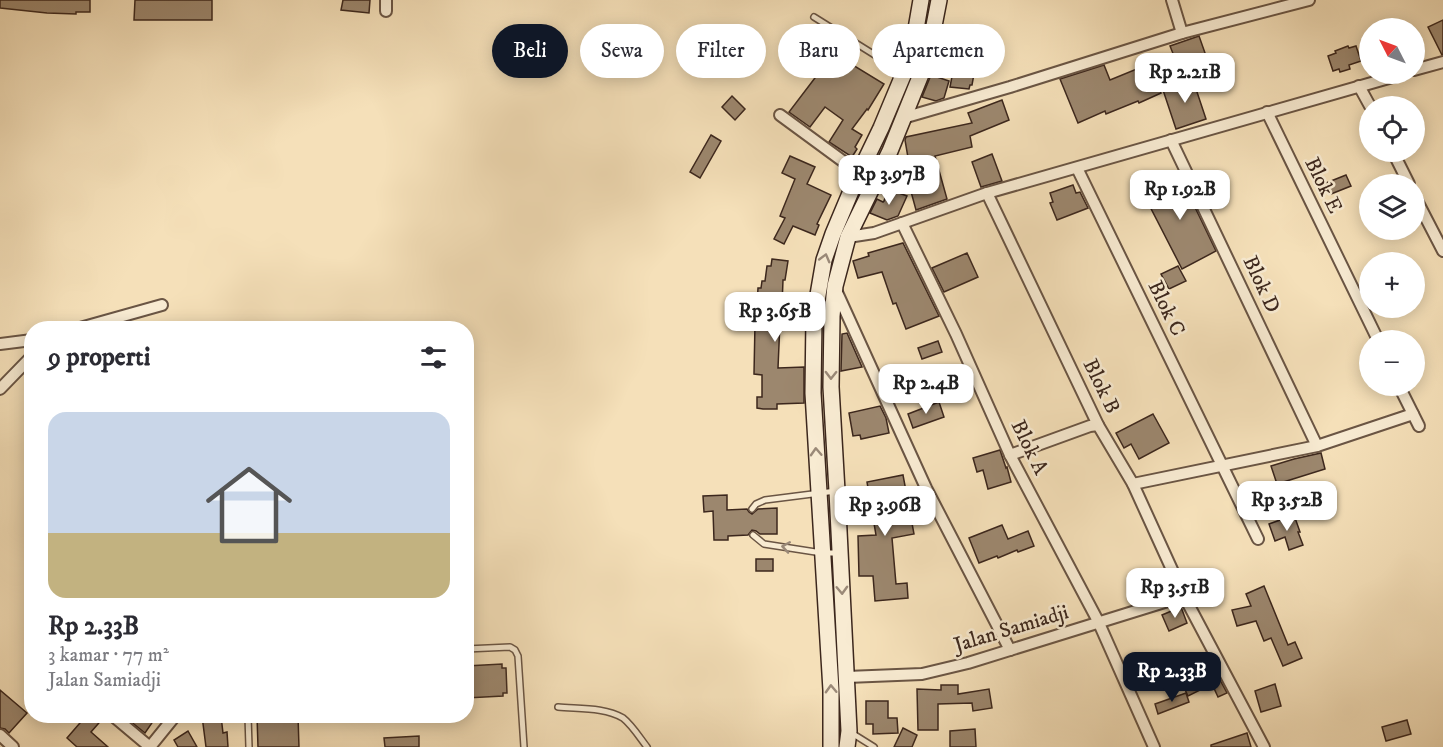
<!DOCTYPE html>
<html lang="id">
<head>
<meta charset="utf-8">
<style>
  body { margin:0; font-family:"IM FELL DW Pica",serif; background:#f7f7f7; color:#2b2b33; height:100vh; display:flex; flex-direction:column; font-size:22px; white-space:nowrap }
  * { box-sizing:border-box; margin:0 }
  p { font-size:20px; color:#7c7c81 }
  .icon { flex:none; width:33px; height:33px; fill:none; stroke:currentColor; stroke-width:2; stroke-linecap:round; stroke-linejoin:round }
  .map { position:relative; flex:1; overflow:hidden }
  .sheet { position:absolute; left:24px; top:321px; width:450px; height:402px; display:flex; flex-direction:column; background:#fff; border-radius:24px; box-shadow:0 3px 15px #0003 }
  .sheet>* { flex:none }
  .banner { position:absolute; left:492px; top:24px; width:570px; height:54px; display:flex; gap:12px }
  .needle { width:39px; rotate:312deg }
  .tools { position:absolute; left:1359px; top:18px; display:grid; gap:12px }
  .tools a { display:grid; place-items:center; width:66px; height:66px; border-radius:50%; background:#fff; box-shadow:0 3px 15px #0003; font-size:30px }
  .price { position:absolute; translate:-50% -51px; padding:0 14px; border-radius:12px; background:#fff; color:#222; font-size:20px; line-height:39px; filter:drop-shadow(0 2px 3px #0008) }
  .price::after { content:''; position:absolute; left:50%; top:36px; width:18px; height:14px; margin-left:-9px; background:inherit; clip-path:polygon(0 0,100% 0,50% 100%) }
  .price.current { background:#111827; color:#fff }
  ul { padding:0; list-style:none }
  li { display:grid; align-content:center; gap:12px; height:318px; padding:0 24px }
  li+li { border-top:2px solid #e1e1e2 }
  li span { display:grid; place-items:center; height:186px; border-radius:18px; color:#555 }
  li>.icon { margin-inline-start:auto }
  span .icon { width:108px; height:108px; fill:#fffc; stroke-width:1 }
  li b { font-size:26px }
  h2 { display:flex; justify-content:space-between; align-items:center; height:72px; padding:0 24px; font-size:26px }
  .tag { padding:0 21px; border-radius:27px; background:#fff; box-shadow:0 3px 15px #0003; font-size:21px; line-height:54px }
  .tag.current { background:#111827; color:#fff }
  .map>svg:first-child { display:block }
  .building { fill:#9c876e; stroke:#3c271d; stroke-width:1.5 }
  .lines { fill:none; stroke-linecap:round; stroke-linejoin:round }
  .lane-casing { stroke:#6a5544; stroke-width:8 }
  .street-casing { stroke:#6a5544; stroke-width:14 }
  .secondary-casing { stroke:#3c271d; stroke-width:18 }
  .lane { stroke:#f8ebd2; stroke-width:5 }
  .street { stroke:#f8ebd2; stroke-width:10 }
  .secondary { stroke:#f8ebd2; stroke-width:15 }
  .oneway { stroke:#9a8978 }
  .labels { text-anchor:middle; stroke-width:5; stroke-linejoin:round; paint-order:stroke }
  .street-label { font-size:21px; fill:#3c271d; stroke:#f8ebd2 }
</style>
</head>
<body>
<div class="map">
<svg width="1443" height="747" viewBox="0 0 1443 747">
  <rect width="100%" height="100%" fill="#f5e0b9"/>
  <filter id="stains"><feTurbulence type="fractalNoise" baseFrequency=".00333" numOctaves="4"/><feColorMatrix values="0 0 0 0 .2 0 0 0 0 .09 0 0 0 0 .02 0 0 0 .5 -.17"/></filter>
  <radialGradient id="worn" r=".72"><stop offset=".6" stop-color="#630" stop-opacity="0"/><stop offset="1" stop-color="#630" stop-opacity=".3"/></radialGradient>
  <g class="building">
    <polygon points="0,0 90,0 90,12 76,12 76,14 47,13 0,8"/>
    <polygon points="135,0 212,0 212,20 134,20"/>
    <polygon points="343,0 370,0 369,13 341,10"/>
    <polygon points="1443,20 1443,55 1442,55 1428,27"/>
    <polygon points="1199,36 1211,70 1184,81 1170,46"/>
    <polygon points="812,40 845,67 848,62 884,84 868,110 867,109 852,129 862,135 855,147 857,149 852,157 829,142 843,120 825,107 810,127 789,112 821,70 801,53"/>
    <polygon points="1348,46 1349,48 1356,46 1361,61 1349,65 1350,69 1340,72 1339,69 1333,71 1328,56 1336,53 1335,51"/>
    <polygon points="1149,64 1161,93 1139,103 1138,101 1106,114 1105,111 1078,123 1060,79 1104,65 1110,80"/>
    <polygon points="953,71 974,74 972,85 970,85 969,89 950,87"/>
    <polygon points="931,75 949,81 944,98 936,101 922,97"/>
    <polygon points="1193,80 1206,119 1176,129 1163,90"/>
    <polygon points="732,96 745,109 735,120 722,107"/>
    <polygon points="1002,100 1009,120 970,136 972,147 935,156 947,199 916,210 907,177 911,175 905,140 906,137 972,123 968,113"/>
    <polygon points="711,135 721,141 700,178 690,172"/>
    <polygon points="992,154 1002,181 981,187 972,162"/>
    <polygon points="790,156 815,167 807,184 831,195 817,224 819,225 815,235 793,226 784,244 774,239 785,218 780,216 795,179 782,173"/>
    <polygon points="1179,174 1216,251 1182,269 1143,193"/>
    <polygon points="1346,175 1351,186 1331,194 1326,183"/>
    <polygon points="1073,185 1076,193 1080,192 1088,208 1057,220 1050,203 1053,202 1050,193"/>
    <polygon points="888,189 907,196 898,216 887,220 870,213 877,199 883,202 884,201"/>
    <polygon points="903,243 939,316 906,329 896,303 893,304 882,272 858,278 853,261 869,256 868,253"/>
    <polygon points="967,253 978,277 944,292 932,268"/>
    <polygon points="772,259 788,261 785,280 783,280 782,306 796,306 796,323 780,322 778,368 804,367 804,403 777,404 777,409 763,409 757,408 757,397 762,397 762,375 754,374 755,323 756,323 758,288 761,288 762,281 765,281 767,266 771,266"/>
    <polygon points="1178,266 1186,281 1169,289 1161,274"/>
    <polygon points="847,333 862,367 841,371 842,334"/>
    <polygon points="938,341 942,352 922,359 918,348"/>
    <polygon points="939,402 944,417 913,428 908,414"/>
    <polygon points="880,406 886,418 889,433 861,439 860,435 853,436 849,413"/>
    <polygon points="1153,414 1169,443 1139,459 1131,444 1124,448 1116,433"/>
    <polygon points="1000,450 1006,468 1007,467 1011,482 988,489 983,470 977,472 973,458"/>
    <polygon points="1321,453 1325,469 1277,484 1271,466 1294,459"/>
    <polygon points="903,475 914,534 892,538 896,584 907,583 908,598 875,601 873,576 859,576 858,536 876,535 867,482"/>
    <polygon points="727,495 727,510 747,509 749,512 752,514 758,509 777,508 777,534 760,534 756,531 752,530 748,535 728,536 728,540 714,540 713,511 704,512 703,496"/>
    <polygon points="1294,515 1300,532 1298,532 1303,545 1289,550 1285,537 1275,541 1269,524"/>
    <polygon points="1002,525 1008,539 1028,531 1034,546 1018,552 1017,550 998,558 997,556 979,563 969,538"/>
    <rect x="756" y="559" width="17" height="12"/>
    <polygon points="1264,586 1288,645 1295,642 1302,658 1283,666 1271,638 1264,641 1256,621 1237,626 1232,610 1251,606 1246,594"/>
    <polygon points="1181,607 1187,623 1169,631 1162,615"/>
    <polygon points="502,664 502,668 506,668 507,693 503,693 503,696 466,698 466,666"/>
    <polygon points="1213,667 1227,693 1218,697 1212,684 1188,696 1182,683"/>
    <polygon points="1275,684 1281,706 1261,712 1255,691"/>
    <polygon points="941,685 958,685 958,694 989,689 992,708 973,711 972,703 938,704 938,730 918,730 917,689 941,690"/>
    <polygon points="0,690 27,713 9,733 5,729 0,728"/>
    <polygon points="1186,693 1189,702 1158,714 1155,704"/>
    <polygon points="866,701 888,701 888,718 897,718 898,733 873,734 873,724 866,724"/>
    <polygon points="86,716 105,716 91,732 108,747 77,747 67,738"/>
    <polygon points="124,716 149,716 154,720 145,733"/>
    <polygon points="202,716 221,716 223,733 227,732 228,747 206,747"/>
    <polygon points="257,716 298,716 299,747 258,747"/>
    <polygon points="1407,720 1411,734 1386,741 1382,727"/>
    <polygon points="903,728 917,735 912,747 894,747"/>
    <polygon points="975,729 976,747 950,747 950,731"/>
    <polygon points="188,731 197,747 178,747 174,740"/>
    <polygon points="1247,733 1251,747 1211,747 1211,745"/>
    <polygon points="419,736 419,747 385,747 384,738"/>
  </g>
  <g class="lines">
    <defs>
      <g id="lane">
        <polyline points="814,17 902,72"/>
        <polyline points="752,509 756,504 765,500 836,491"/>
        <polyline points="753,535 764,544 822,553 839,553"/>
        <polyline points="466,649 510,647 515,650 518,656 524,747"/>
        <path d="M558 707C578 709 605 707 623 718 632 725 640 738 647 747"/>
        <polyline points="248,716 249,747"/>
        <polyline points="850,732 874,747"/>
      </g>
      <g id="street">
        <polyline points="1172,0 1182,33"/>
        <polyline points="386,11 386,0"/>
        <polyline points="1414,70 1443,62"/>
        <polyline points="1359,86 1370,106"/>
        <polyline points="1267,112 1378,340"/>
        <polyline points="780,115 859,173"/>
        <polyline points="903,118 1010,87 1182,33 1309,0"/>
        <polyline points="1171,140 1317,446"/>
        <polyline points="1393,152 1409,184"/>
        <polyline points="1077,168 1258,539"/>
        <polyline points="987,193 1098,425 1133,484 1184,596 1264,747"/>
        <polyline points="1414,195 1443,251"/>
        <polyline points="902,223 956,334 1010,455 1098,621 1154,747"/>
        <polyline points="848,237 874,233 987,193 1403,74"/>
        <polyline points="835,288 926,488 1010,650"/>
        <polyline points="80,328 162,305"/>
        <polyline points="0,344 32,340"/>
        <polyline points="1399,386 1419,426"/>
        <polyline points="0,389 32,356"/>
        <polyline points="1010,455 1090,426 1098,425"/>
        <polyline points="1133,484 1317,446 1413,414"/>
        <polyline points="847,677 922,674 968,663 1184,596"/>
        <polyline points="113,716 150,747"/>
        <polyline points="0,735 13,747"/>
        <polyline points="150,747 175,716"/>
      </g>
      <g id="secondary">
        <polyline points="831,747 831,690 813,393 814,318 824,260 833,234 854,184 881,128 904,73 916,29 921,0"/>
        <polyline points="847,747 849,731 837,491 831,387 832,316 835,286 848,237 890,151 922,72 932,36 939,0"/>
      </g>
    </defs>
    <use href="#lane" class="lane-casing"/>
    <use href="#street" class="street-casing"/>
    <use href="#secondary" class="secondary-casing"/>
    <use href="#lane" class="lane"/>
    <use href="#street" class="street"/>
    <use href="#secondary" class="secondary"/>
  </g>
  <defs><path id="oneway-chevron" d="M-2-3.5L2.5 0L-2 3.5" fill="none" stroke-width="1.6" stroke-linecap="round" stroke-linejoin="round" transform="scale(1.5)"/></defs>
  <g class="oneway">
    <use href="#oneway-chevron" transform="translate(825 258) rotate(-75)"/>
    <use href="#oneway-chevron" transform="translate(831 375) rotate(91)"/>
    <use href="#oneway-chevron" transform="translate(816 452) rotate(-93)"/>
    <use href="#oneway-chevron" transform="translate(786 547) rotate(-171)"/>
    <use href="#oneway-chevron" transform="translate(842 590) rotate(88)"/>
    <use href="#oneway-chevron" transform="translate(831 689) rotate(-92)"/>
  </g>
  <g class="labels">
    <g class="street-label">
      <text transform="translate(1324 185) rotate(64)" y="7">Blok E</text>
      <text transform="translate(1262 284) rotate(65)" y="7">Blok D</text>
      <text transform="translate(1167 308) rotate(64)" y="7">Blok C</text>
      <text transform="translate(1102 386) rotate(64)" y="7">Blok B</text>
      <text transform="translate(1030 447) rotate(64)" y="7">Blok A</text>
      <text transform="translate(1011 628) rotate(-17)" y="7">Jalan Samiadji</text>
    </g>
  </g>
  <rect width="100%" height="100%" filter="url(#stains)"/>
  <rect width="100%" height="100%" fill="url(#worn)"/>
</svg>
<div class="tools">
<a><svg class="needle" viewBox="-14 -14 28 28"><path d="M0-13l5 13h-10z" fill="#e53935"/><path d="M0 13l5-13h-10z" fill="#7c7c81"/></svg></a>
<a><svg class="icon" aria-label="locate" viewBox="0 0 24 24"><circle cx="12" cy="12" r="6"/><path d="M12 2v4M12 18v4M2 12h4M18 12h4"/></svg></a>
<a><svg class="icon" aria-label="layers" viewBox="0 0 24 24"><path d="M12 4l9 5-9 5-9-5zM3 14l9 5 9-5"/></svg></a>
<a>+</a>
<a>−</a>
</div>
<b class="price" style="left:1185px;top:104px">Rp 2.21B</b>
<b class="price" style="left:889px;top:206px">Rp 3.97B</b>
<b class="price" style="left:1180px;top:221px">Rp 1.92B</b>
<b class="price" style="left:775px;top:343px">Rp 3.65B</b>
<b class="price" style="left:926px;top:415px">Rp 2.4B</b>
<b class="price" style="left:1287px;top:532px">Rp 3.52B</b>
<b class="price" style="left:885px;top:537px">Rp 3.96B</b>
<b class="price" style="left:1175px;top:619px">Rp 3.51B</b>
<b class="price current" style="left:1172px;top:703px">Rp 2.33B</b>
<div class="banner">
<a class="tag current">Beli</a>
<a class="tag">Sewa</a>
<a class="tag">Filter</a>
<a class="tag">Baru</a>
<a class="tag">Apartemen</a>
</div>
<section class="sheet">
<h2>9 properti<svg class="icon" aria-label="filters" viewBox="0 0 24 24"><path d="M4 7h16M4 17h16"/><circle cx="9" cy="7" r="2"/><circle cx="15" cy="17" r="2"/></svg></h2>
<ul>
<li><span style="background:linear-gradient(#c9d6e8 65%,#c2b280 0)"><svg class="icon" aria-label="home" viewBox="0 0 24 24"><path d="M3 11l9-7 9 7M6 9v11h12V9"/></svg></span><div><b>Rp 2.33B</b><p>3 kamar · 77 m²</p><p>Jalan Samiadji</p></div></li>
</ul>
</section>
</div>
</body>
</html>
